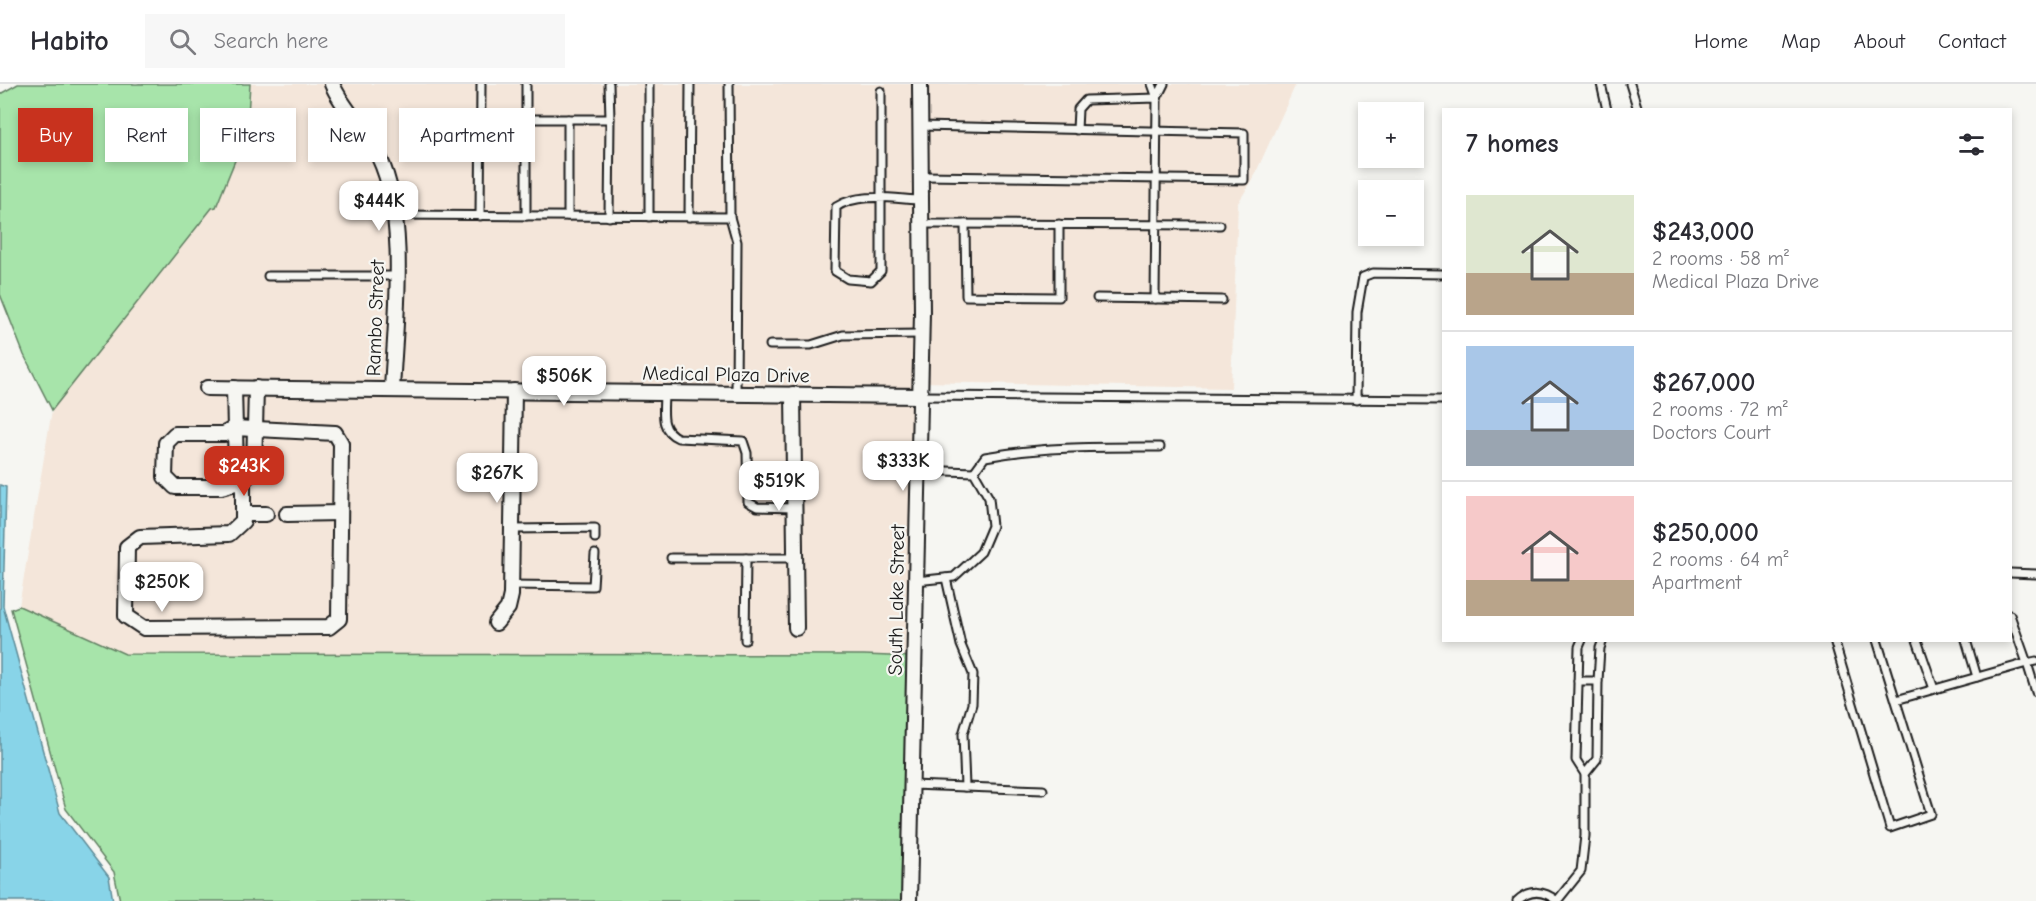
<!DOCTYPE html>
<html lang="en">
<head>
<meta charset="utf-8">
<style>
  body { margin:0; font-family:"Comic Neue",sans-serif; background:#f7f7f7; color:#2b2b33; height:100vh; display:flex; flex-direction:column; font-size:22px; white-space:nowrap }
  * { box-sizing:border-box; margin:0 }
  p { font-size:20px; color:#7c7c81 }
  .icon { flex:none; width:33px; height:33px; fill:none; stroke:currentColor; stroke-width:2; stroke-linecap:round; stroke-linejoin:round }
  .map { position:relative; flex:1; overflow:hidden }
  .panel { position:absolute; left:1442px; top:24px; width:570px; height:534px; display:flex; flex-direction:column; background:#fff; border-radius:0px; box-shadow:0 3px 9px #0003 }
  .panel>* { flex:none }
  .hud { position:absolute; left:18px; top:24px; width:570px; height:54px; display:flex; gap:12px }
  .tools { position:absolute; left:1358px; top:18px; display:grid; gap:12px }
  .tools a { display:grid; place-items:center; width:66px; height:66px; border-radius:0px; background:#fff; box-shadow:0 3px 9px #0003; font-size:30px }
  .price { position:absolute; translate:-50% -51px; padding:0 14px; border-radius:12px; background:#fff; color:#222; font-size:20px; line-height:39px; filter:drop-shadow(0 2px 3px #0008) }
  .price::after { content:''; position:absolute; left:50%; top:36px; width:18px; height:14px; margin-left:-9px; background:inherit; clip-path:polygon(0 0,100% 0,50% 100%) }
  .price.active { background:#c8321e; color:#fff }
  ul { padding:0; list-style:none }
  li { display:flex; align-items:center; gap:18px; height:150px; padding:0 24px }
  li+li { border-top:2px solid #e1e1e2 }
  li span { display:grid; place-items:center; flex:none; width:168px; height:120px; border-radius:0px; color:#555 }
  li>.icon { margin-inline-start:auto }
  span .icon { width:72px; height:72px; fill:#fffc; stroke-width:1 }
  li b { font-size:26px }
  h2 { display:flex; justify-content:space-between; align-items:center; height:72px; padding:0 24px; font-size:26px }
  .pill { padding:0 21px; border-radius:0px; background:#fff; box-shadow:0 3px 9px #0003; font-size:21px; line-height:54px }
  .pill.active { background:#c8321e; color:#fff }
  header { display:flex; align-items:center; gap:36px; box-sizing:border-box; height:84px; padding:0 30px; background:#fff; border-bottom:2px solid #e1e1e2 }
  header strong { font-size:28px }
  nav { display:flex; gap:33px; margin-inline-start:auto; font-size:21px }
  .search { width:420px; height:54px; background:#f7f7f7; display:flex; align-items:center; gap:15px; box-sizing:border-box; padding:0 21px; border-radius:0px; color:#7c7c81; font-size:22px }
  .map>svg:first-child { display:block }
  .built { fill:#f4e6da }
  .green { fill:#a7e4aa; stroke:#628063; stroke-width:1.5 }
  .water { fill:#88d4e8; stroke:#5d8a96; stroke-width:1.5 }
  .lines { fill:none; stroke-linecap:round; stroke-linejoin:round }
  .service-casing { stroke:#1c1c1c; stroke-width:11 }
  .minor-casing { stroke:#1c1c1c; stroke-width:18 }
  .service { stroke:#f6f6f2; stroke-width:7 }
  .minor { stroke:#f6f6f2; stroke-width:14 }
  .labels { text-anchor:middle; stroke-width:4.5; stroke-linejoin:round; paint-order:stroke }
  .street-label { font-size:20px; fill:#1c1c1c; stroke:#f6f6f2 }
</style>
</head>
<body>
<header>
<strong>Habito</strong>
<div class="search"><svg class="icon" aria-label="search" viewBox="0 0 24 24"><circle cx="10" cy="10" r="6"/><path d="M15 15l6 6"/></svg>Search here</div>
<nav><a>Home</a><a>Map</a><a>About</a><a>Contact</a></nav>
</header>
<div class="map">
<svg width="2036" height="817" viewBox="0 0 2036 817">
  <rect width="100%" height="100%" fill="#f6f6f2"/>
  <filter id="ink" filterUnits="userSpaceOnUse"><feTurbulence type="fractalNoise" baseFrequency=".0167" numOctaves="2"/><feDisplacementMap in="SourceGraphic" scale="12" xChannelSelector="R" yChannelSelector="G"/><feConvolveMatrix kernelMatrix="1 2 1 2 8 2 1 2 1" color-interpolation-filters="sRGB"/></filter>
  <g filter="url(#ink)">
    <polygon class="built" points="250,0 1296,0 1253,95 1238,119 1231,304 919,298 915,573 864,571 125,570 19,522 52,326 213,123 216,123 247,47"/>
    <g class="green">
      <polygon points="18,0 250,0 247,47 216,123 212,124 52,326 24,271 0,210 0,10"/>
      <polygon points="19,522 125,570 864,571 915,573 909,817 120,817 114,788 66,725 11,525"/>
    </g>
    <polygon class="water" points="0,401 6,403 3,522 60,729 109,793 113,817 0,817"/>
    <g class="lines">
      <defs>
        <g id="service">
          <polyline points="729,0 730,133 737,158 736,310"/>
          <polyline points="1152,0 1157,14 1164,0"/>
          <polyline points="1601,0 1607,26"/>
          <polyline points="1630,0 1638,26"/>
          <path d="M881 7V187L871 197 848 195 835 187 836 123C858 108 895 115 921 116"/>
          <polyline points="526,35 610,35 609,0"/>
          <polyline points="568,35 568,132"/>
          <polyline points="920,42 1244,49 1244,96 921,92"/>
          <polyline points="1077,46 1078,25 1086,16 1157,14 1155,215"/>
          <polyline points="393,131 730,133"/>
          <polyline points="480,132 481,0"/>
          <polyline points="526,132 526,0"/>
          <polyline points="609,133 610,35"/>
          <polyline points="649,133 649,0"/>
          <polyline points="689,133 690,0"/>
          <polyline points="921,140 1220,141"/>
          <polyline points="965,140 966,212 1059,213 1059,140"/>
          <polyline points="268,192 397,192"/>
          <polyline points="1097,214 1222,216"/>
          <polyline points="770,261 811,261 843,251 921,250"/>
          <path d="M664 309C664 327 659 346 678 354L743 357 747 369 748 418 757 423 794 424"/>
          <polyline points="921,312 1443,316"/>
          <polyline points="1356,316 1357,228 1363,193 1373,189 1443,190"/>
          <path d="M974 388 985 373C1043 362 1102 363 1160 363"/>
          <polyline points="513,445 595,444 595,454"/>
          <polyline points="671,474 795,474"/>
          <polyline points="2010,489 2036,490"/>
          <polyline points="946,494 961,561 973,590 972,620 963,650 965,703 1043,706"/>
          <polyline points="916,497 954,493 981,468 992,442 989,414 974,388 919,386"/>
          <polyline points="511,501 593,502 595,470"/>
          <polyline points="2010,531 2027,579 2036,577"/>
          <polyline points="745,556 746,474"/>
          <polyline points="1834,556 1890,744 1931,730 1877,556"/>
          <polyline points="1917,556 1934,605"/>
          <polyline points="1966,556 1977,593"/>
          <polyline points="1578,597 1598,597"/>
          <polyline points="1896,616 2027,579 2036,608"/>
          <polyline points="1585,690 1597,675 1598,597 1600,564 1603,556"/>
          <polyline points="912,701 965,703"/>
          <path d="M1517 817C1530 805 1544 806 1557 817"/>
          <polyline points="1557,817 1581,787 1585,752 1585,690 1576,676 1579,563 1582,556"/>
        </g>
        <g id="minor">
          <path d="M332 0C343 26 367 47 379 73 409 136 395 238 392 306"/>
          <polyline points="207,304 921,312"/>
          <polyline points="234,304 236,387 243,397 254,386 256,304"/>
          <polyline points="793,310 796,544"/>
          <polygon points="235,344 335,349 341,359 339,535 329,543 144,544 126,532 127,463 140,453 229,450 243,437 243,397 221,403 175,403 165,393 166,359 175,350 224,350"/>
          <polyline points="243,430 266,430"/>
          <polyline points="287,430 340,429"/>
          <polyline points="496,539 508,524 511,511 514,307"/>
          <polyline points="909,817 922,229 920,0"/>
        </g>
      </defs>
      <use href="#service" class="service-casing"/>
      <use href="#minor" class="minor-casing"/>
      <use href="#service" class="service"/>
      <use href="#minor" class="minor"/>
    </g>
  </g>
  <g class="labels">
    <g class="street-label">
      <text transform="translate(375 234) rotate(-88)" y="7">Rambo Street</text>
      <text transform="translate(726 290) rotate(1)" y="7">Medical Plaza Drive</text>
      <text transform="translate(896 516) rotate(-89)" y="7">South Lake Street</text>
    </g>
  </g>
</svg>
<div class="tools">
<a>+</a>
<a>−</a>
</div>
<b class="price" style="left:379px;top:148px">$444K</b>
<b class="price" style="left:564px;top:323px">$506K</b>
<b class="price" style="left:903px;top:408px">$333K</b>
<b class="price active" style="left:244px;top:413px">$243K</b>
<b class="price" style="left:497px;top:420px">$267K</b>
<b class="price" style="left:779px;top:428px">$519K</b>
<b class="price" style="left:162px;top:529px">$250K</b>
<div class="hud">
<a class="pill active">Buy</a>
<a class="pill">Rent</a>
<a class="pill">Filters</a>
<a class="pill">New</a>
<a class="pill">Apartment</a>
</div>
<section class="panel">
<h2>7 homes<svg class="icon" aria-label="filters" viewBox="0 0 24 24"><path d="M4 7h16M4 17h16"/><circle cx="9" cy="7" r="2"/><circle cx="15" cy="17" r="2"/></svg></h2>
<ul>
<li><span style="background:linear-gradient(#dfe7d0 65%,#b9a48a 0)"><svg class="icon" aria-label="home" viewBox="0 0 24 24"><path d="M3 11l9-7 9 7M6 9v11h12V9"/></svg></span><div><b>$243,000</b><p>2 rooms · 58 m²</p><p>Medical Plaza Drive</p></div></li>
<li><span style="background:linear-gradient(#a9c7e8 70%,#9aa5b1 0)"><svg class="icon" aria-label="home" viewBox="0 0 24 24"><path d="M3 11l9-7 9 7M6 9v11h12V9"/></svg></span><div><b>$267,000</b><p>2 rooms · 72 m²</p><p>Doctors Court</p></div></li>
<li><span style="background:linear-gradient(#f6c9c9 70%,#b9a48a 0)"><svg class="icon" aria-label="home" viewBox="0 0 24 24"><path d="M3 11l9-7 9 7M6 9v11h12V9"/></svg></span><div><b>$250,000</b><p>2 rooms · 64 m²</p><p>Apartment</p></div></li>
</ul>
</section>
</div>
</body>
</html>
